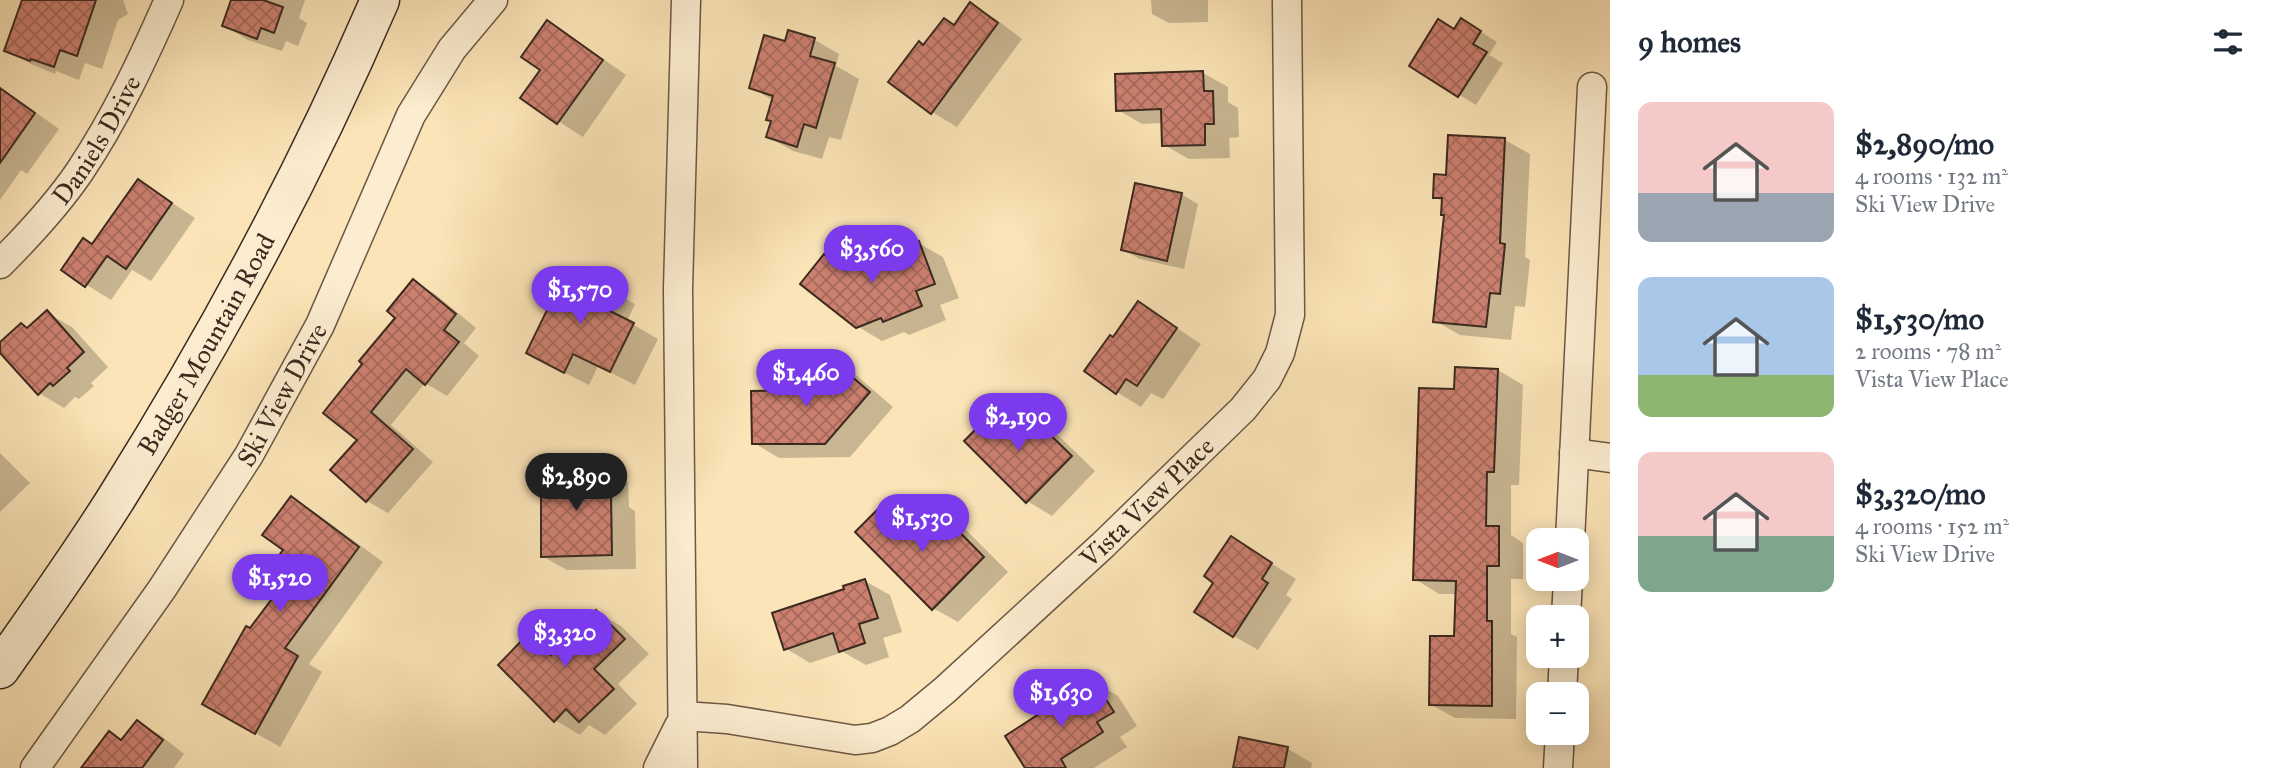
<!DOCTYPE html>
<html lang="en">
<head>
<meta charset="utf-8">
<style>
  body { margin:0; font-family:"IM FELL Great Primer",serif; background:#f6f6f7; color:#1f2937; height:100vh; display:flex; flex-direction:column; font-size:26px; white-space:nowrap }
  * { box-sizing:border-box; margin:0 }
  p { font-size:23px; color:#747a83 }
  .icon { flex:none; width:38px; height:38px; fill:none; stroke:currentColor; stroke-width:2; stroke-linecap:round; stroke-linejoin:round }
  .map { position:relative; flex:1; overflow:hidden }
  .drawer { display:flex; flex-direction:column; background:#fff; width:665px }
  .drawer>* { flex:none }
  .needle { width:46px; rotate:270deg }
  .controls { position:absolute; left:1526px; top:528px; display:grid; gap:14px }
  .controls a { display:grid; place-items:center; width:63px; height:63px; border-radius:14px; background:#fff; box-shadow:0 4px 18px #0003; font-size:35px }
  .price { position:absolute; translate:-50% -60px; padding:0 16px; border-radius:24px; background:#7c3aed; color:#fff; font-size:23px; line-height:46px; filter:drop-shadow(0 2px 4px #0008) }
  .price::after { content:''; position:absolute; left:50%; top:42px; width:21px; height:16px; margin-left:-10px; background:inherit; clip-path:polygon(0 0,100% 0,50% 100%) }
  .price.active { background:#222; color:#fff }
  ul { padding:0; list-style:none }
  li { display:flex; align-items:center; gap:21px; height:175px; padding:0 28px }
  li span { display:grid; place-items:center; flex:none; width:196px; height:140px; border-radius:14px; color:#555 }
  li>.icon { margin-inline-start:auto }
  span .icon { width:84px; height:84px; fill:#fffc; stroke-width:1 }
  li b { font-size:30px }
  h2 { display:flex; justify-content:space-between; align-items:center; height:84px; padding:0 28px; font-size:30px }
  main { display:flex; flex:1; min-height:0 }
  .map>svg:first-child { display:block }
  .shadow { fill:#0003 }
  .building { fill:url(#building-cross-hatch); stroke:#3c2a1f; stroke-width:2 }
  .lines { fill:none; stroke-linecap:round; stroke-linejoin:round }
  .minor-casing { stroke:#6c5845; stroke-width:31 }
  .secondary-casing { stroke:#3c2a1f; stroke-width:41 }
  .minor { stroke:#fcedd0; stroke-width:28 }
  .secondary { stroke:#fcedd0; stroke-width:38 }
  .labels { text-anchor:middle; stroke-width:6; stroke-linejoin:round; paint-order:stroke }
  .street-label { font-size:26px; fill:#3c2a1f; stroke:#fcedd0 }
</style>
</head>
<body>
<main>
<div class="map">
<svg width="1610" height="768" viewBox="0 0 1610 768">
  <defs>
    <pattern id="building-cross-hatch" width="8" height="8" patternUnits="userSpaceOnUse" patternTransform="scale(1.75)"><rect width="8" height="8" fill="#cc8070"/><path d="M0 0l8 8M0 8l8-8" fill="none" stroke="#a7695b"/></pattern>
  </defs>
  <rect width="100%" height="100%" fill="#fbe4b7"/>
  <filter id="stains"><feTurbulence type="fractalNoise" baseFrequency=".00286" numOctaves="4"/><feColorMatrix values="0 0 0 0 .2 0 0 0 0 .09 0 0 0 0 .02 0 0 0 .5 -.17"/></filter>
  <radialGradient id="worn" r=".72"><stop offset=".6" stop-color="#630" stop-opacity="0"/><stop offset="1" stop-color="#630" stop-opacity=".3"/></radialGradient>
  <g class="shadow">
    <polygon points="24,0 123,0 128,14 118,20 102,69 85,63 79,80 56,71 55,74 31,64 6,50"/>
    <polygon points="233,0 305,0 299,18 307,23 298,46 286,41 282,51 248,40 224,25"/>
    <polygon points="1151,0 1208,0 1208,22 1169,23 1152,14"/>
    <polygon points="971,5 996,19 1022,39 957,127 932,112 924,46 955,26"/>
    <polygon points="547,23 572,37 626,75 583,137 522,98 542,69"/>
    <polygon points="1478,30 1497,42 1489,55 1503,63 1476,105 1411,65 1455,31"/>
    <polygon points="789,32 815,40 839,54 836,66 859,79 841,140 829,137 822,159 793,151 768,137 773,122 774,101 751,87 786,43"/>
    <polygon points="1203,73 1228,87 1228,102 1238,108 1239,137 1229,138 1230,158 1189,159 1164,145 1163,123 1142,124 1118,110"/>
    <polygon points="0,87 59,129 27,174 21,170 0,200"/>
    <polygon points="1450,137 1505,140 1530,154 1525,257 1530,260 1525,307 1515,306 1511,340 1460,335 1435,321 1446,216 1443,202 1435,197 1448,176"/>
    <polygon points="139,181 195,218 151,281 132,270 111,300 63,270 93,246"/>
    <polygon points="1181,194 1198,204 1184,269 1140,259 1123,250"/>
    <polygon points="918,243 943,257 959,298 940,305 946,320 909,335 904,332 882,341 857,326 824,257 848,270 879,258 898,247 902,249"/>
    <polygon points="414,282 435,294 476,328 464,343 479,356 447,396 425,383 391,425 433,462 388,513 367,501 333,470 359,440 397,317"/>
    <polygon points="610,290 635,304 627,321 658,339 635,385 598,366 589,385 553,367"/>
    <polygon points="1139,303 1201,344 1163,399 1151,393 1141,407 1117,392 1113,339"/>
    <polygon points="47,313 72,327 108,367 91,383 94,386 79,399 75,397 64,408 39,393 0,351 0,345 29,329"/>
    <polygon points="830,360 855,374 893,407 850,457 779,458 754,443"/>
    <polygon points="1498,370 1523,385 1519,485 1511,485 1511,535 1523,543 1523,579 1511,579 1511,634 1517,637 1516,719 1455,718 1430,704 1456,638 1457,594 1439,594 1415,579 1456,391"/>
    <polygon points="998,410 1028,430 1036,422 1060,437 1095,471 1052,516 1027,501"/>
    <polygon points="0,453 30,483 0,512"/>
    <polygon points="603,468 628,482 629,507 635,511 636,569 567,570 542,556"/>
    <polygon points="291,498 316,513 383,562 309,664 322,672 280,747 204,704 250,631 282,587"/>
    <polygon points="881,508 906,522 917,534 939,513 964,528 1008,572 958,622 933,608"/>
    <polygon points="1231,538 1296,579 1286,595 1292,599 1258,650 1234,636 1216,582"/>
    <polygon points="865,581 890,595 902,632 883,638 889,657 866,665 843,652 810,663 785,648 846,590"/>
    <polygon points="597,612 621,626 649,654 618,684 637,704 605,735 589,725 580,735 555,720 530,635 557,652"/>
    <polygon points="1093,681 1118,696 1137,726 1120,737 1127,747 1094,768 1027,768"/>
    <polygon points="138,722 160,735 184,754 174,768 93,768 110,733 123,741"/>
    <polygon points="1241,739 1288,749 1312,763 1311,768 1237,768"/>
  </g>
  <g class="building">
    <polygon points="22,0 96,0 77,56 60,50 54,67 31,59 30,61 4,51"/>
    <polygon points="231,0 263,0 283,7 274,33 261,28 257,39 222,26"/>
    <polygon points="970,2 998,23 931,114 888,82 919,41 923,45 944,18 954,25"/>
    <polygon points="1461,18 1481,31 1473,44 1487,52 1458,97 1409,66 1438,19 1454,29"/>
    <polygon points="547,20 603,60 557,124 520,98 540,70 521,57"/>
    <polygon points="788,30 815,38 810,56 835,63 816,128 804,124 797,147 766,137 771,121 766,120 773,96 749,88 764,35 785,41"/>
    <polygon points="1203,71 1204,91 1213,91 1214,124 1205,124 1205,145 1162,146 1161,109 1116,111 1115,74"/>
    <polygon points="0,88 35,113 0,163"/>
    <polygon points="1448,135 1505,138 1500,243 1505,244 1500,294 1490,293 1486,327 1433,322 1444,215 1441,215 1442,198 1433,198 1434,174 1446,175"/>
    <polygon points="138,179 172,203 126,269 107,256 85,287 61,270 83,238 92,244"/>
    <polygon points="1135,183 1182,193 1167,261 1121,250"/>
    <polygon points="919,241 935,284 916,291 922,306 883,322 881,318 856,328 800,284 824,254 844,270 877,257 876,253 898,245 899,248"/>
    <polygon points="568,267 611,289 602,307 634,323 610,372 573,354 564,373 526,353"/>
    <polygon points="413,279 456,314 444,330 459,342 425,385 406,369 371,412 413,449 366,502 330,470 357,440 323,413 362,364 359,361 395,318 387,311"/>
    <polygon points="1138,301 1177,328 1137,386 1126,379 1116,394 1084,371 1110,335 1113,337"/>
    <polygon points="47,310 84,352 67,368 70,371 53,386 50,383 38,395 0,353 0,342 21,323 27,328"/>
    <polygon points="830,358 870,392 825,444 752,444 751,391 802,390"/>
    <polygon points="1455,367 1498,369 1494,472 1487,472 1486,526 1499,526 1499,566 1487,566 1487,621 1492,621 1492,706 1429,705 1430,636 1454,636 1456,581 1413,580 1419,388 1454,389"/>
    <polygon points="997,408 1022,433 1035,420 1072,456 1026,503 964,441"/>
    <polygon points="604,466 604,495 611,495 612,555 541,557 541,473 565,472 565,467"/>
    <polygon points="291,496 359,547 285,648 298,656 255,734 202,704 246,626 250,628 280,588 263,576 283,550 262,535"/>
    <polygon points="881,506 912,538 939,511 984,557 932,610 855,532"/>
    <polygon points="1231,536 1272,563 1262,579 1268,583 1233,637 1194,612 1213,583 1204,576"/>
    <polygon points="865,579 878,618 859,624 865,643 839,652 833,633 784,650 772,613 844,589 843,586"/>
    <polygon points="596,610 625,639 594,669 614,689 579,722 566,709 554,722 498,665 529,633 551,655"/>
    <polygon points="1093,679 1114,712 1097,722 1103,732 1061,759 1066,768 1025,768 1005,736"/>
    <polygon points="137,720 163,740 142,768 81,768 109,731 121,740"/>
    <polygon points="1239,737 1288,747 1284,768 1233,768"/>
  </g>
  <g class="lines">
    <defs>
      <g id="minor">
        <path id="s1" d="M0 264C29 235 57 205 80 171 116 117 143 59 169 0"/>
        <polyline points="1574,453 1610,458"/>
        <polyline points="1570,541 1592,87"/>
        <polyline points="1566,618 1568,579"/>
        <polyline points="1562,695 1564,656"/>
        <path id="s2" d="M683 716 727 719 855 740 872 738 890 731 910 719 945 690 1103 545 1243 409 1267 379 1280 353 1290 315 1287 0"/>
        <path id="s3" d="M35 768 162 589 249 455 320 325 411 115 452 49 493 0"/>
        <polyline points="658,768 679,726"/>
        <polyline points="683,768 678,289 686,0"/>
        <polyline points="1558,768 1560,733"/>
      </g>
      <g id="secondary">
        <path id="s4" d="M0 669C40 612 80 556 117 497 216 339 306 172 380 0"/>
      </g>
    </defs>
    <use href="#minor" class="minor-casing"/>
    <use href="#secondary" class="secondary-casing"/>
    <use href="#minor" class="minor"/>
    <use href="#secondary" class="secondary"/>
  </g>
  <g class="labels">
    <g class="street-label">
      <text dy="9" stroke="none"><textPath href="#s1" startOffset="158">Daniels Drive</textPath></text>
      <text dy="9" stroke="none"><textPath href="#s4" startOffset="385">Badger Mountain Road</textPath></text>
      <text dy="9" stroke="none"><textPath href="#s3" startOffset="448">Ski View Drive</textPath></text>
      <text dy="9" stroke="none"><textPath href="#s2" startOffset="555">Vista View Place</textPath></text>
    </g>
  </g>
  <rect width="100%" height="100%" filter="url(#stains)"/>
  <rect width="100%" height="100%" fill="url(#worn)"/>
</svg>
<div class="controls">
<a><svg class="needle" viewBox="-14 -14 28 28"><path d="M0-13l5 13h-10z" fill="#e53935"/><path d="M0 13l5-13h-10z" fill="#747a83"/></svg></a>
<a>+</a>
<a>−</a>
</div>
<b class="price" style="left:872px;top:285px">$3,560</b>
<b class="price" style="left:580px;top:326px">$1,570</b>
<b class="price" style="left:806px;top:409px">$1,460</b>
<b class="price" style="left:1018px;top:453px">$2,190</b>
<b class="price active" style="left:576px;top:513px">$2,890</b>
<b class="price" style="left:922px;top:554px">$1,530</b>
<b class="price" style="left:280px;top:614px">$1,520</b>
<b class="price" style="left:565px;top:669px">$3,320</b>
<b class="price" style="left:1061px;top:729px">$1,630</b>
</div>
<section class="drawer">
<h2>9 homes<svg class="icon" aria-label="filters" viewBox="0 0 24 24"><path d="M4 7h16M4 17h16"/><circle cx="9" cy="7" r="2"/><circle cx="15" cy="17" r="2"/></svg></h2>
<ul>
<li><span style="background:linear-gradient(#f6c9c9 65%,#9aa5b1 0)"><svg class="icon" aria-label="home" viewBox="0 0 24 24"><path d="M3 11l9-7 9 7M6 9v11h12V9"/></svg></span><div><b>$2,890/mo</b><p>4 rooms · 132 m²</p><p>Ski View Drive</p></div></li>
<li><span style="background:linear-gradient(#a9c7e8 70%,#8fb573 0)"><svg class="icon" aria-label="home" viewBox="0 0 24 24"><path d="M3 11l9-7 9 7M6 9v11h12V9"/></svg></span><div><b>$1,530/mo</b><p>2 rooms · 78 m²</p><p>Vista View Place</p></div></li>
<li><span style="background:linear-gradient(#f6c9c9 60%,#7fa58c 0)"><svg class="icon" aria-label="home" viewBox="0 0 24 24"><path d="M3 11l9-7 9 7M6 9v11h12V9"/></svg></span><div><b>$3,320/mo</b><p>4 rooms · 152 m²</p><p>Ski View Drive</p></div></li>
</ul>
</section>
</main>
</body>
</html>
